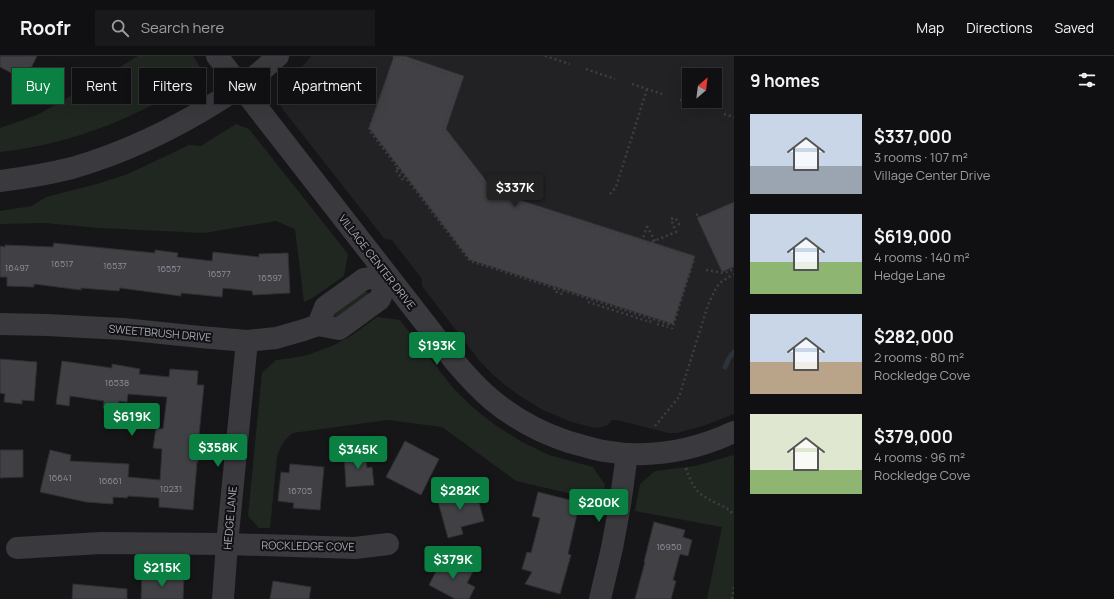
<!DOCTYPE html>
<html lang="en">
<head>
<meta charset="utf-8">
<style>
  body { margin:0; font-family:Manrope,sans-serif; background:#19191b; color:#f1f3f6; height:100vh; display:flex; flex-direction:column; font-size:15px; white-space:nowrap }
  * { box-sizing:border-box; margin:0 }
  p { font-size:13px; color:#9c9d9f }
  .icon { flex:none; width:22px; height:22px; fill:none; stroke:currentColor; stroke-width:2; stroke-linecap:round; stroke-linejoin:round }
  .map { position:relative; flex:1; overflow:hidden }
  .drawer { display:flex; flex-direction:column; background:#101012; width:380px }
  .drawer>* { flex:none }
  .top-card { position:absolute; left:12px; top:12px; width:380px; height:36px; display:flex; gap:8px }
  .needle { width:26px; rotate:28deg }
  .buttons { position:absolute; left:682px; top:12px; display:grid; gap:8px }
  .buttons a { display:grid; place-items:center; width:40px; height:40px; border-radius:0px; background:#101012; box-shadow:0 4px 16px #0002,0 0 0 1px #303032; font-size:20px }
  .price { position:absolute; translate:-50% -34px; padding:0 9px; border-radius:4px; background:#0b8043; color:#fff; font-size:13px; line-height:26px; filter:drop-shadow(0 1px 2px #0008) }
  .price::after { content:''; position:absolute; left:50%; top:24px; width:12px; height:9px; margin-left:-6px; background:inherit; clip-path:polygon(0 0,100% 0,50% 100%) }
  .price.active { background:#222; color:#fff }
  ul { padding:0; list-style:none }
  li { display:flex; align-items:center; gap:12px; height:100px; padding:0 16px }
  li span { display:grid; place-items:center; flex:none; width:112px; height:80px; border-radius:0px; color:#555 }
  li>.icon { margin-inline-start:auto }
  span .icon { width:48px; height:48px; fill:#fffc; stroke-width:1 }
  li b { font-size:17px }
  h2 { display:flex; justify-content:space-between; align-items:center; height:48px; padding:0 16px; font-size:17px }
  .tag { padding:0 14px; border-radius:0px; background:#101012; box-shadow:0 4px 16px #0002,0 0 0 1px #303032; font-size:14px; line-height:36px }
  .tag.active { background:#0b8043; color:#fff }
  header { display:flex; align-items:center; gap:24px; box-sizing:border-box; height:56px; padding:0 20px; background:#101012; border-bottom:1px solid #303032 }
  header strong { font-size:19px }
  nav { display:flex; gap:22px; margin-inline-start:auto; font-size:14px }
  .search { width:280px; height:36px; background:#19191b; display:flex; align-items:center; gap:10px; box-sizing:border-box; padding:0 14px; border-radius:0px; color:#9c9d9f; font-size:15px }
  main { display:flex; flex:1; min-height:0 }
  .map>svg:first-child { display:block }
  .built { fill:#222225; fill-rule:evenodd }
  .green { fill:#202721 }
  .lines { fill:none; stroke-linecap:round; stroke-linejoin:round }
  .stream { stroke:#2c333b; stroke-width:5 }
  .building { fill:#404045; stroke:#303034 }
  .path { stroke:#3d3e43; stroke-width:2.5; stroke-dasharray:2 3; stroke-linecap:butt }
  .minor { stroke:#39393e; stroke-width:22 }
  .labels { text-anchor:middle; stroke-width:4; stroke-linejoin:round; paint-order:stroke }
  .number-label { font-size:9px; fill:#8e909a }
  .street-label { font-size:11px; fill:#a8abb7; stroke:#111113 }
</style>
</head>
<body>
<header>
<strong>Roofr</strong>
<div class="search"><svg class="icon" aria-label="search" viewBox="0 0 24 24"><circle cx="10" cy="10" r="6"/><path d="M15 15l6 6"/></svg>Search here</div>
<nav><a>Map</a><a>Directions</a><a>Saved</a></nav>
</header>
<main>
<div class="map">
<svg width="734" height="543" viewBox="0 0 734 543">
  <rect width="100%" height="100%" fill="#161618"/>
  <path class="built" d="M311 0H734V358L706 369 677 377H668L617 364H612L608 369 602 371 595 372 571 366 541 353 517 338 505 329 492 318 478 303 422 230V223L392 184 385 183 383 181 281 51 278 34 285 26 301 12ZM689 19H715V45H689Z"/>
  <g class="green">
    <path d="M138 0H193C197 6 202 12 200 20 144 60 69 89 0 96V72L37 59 92 28Z"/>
    <polygon points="236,68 249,73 348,198 344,220 314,241 304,246 295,173 276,165 204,177 99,172 45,167 0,168 0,155 32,150 46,141 97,128 128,118 189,89 201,90"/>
    <polygon points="365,235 368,237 367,240 337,262 332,259"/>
    <path d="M377 261 400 264 453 332 467 346 482 359 498 371 522 386 549 399 593 411 605 429 602 445 516 425 442 371 387 364 293 377C284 383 280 391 277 401L270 472H259L248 460 262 317 276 304 292 302 308 299 332 290 351 280Z"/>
    <polygon points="734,399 734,543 707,543 722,471 635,455 640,428 655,415 695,410"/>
  </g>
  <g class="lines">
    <polyline class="stream" points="725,311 729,302 734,296"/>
  </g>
  <g class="building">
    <polygon points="0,0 37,0 25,24 0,11"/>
    <polygon points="394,0 405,0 464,20 446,73 495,136 695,200 673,268 470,204 369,72"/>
    <polygon points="734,146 734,211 722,216 697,162"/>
    <polygon points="54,187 94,191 155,197 155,194 178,197 177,201 212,205 213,196 259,201 259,198 288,197 290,237 253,239 252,235 223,232 222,241 181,237 181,240 120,232 119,235 81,232 81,234 34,228 34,231 7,230 7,221 0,221 0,190 5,191 5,189 53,191"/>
    <polygon points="0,303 37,306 34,345 22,344 22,348 4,346 5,338 0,337"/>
    <polygon points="62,305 112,312 112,308 140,313 139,318 169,321 170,313 198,315 197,329 204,329 199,379 201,379 198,406 197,406 193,454 159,451 159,442 128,440 127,442 113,441 113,448 86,446 40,436 50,394 71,399 70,405 129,408 128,421 160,424 162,393 153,392 156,372 163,373 167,341 128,338 127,346 119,345 117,355 103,352 104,345 70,340 69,350 56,348"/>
    <polygon points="405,385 439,403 421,439 386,421"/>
    <polygon points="0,394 23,394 23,421 0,422"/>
    <polygon points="365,394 367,412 372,411 374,429 346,431 344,396"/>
    <polygon points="290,408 324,411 320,454 293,452 294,447 278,445 281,416 289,417"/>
    <polygon points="475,432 484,465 461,471 463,478 448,482 437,442"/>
    <polygon points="538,436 574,445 571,457 577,458 568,498 571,499 560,538 525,528 532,516 522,513 527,496 531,497 540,462 532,460"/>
    <polygon points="654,466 685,474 683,481 692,484 688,500 680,498 673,524 676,525 671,543 635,543 645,506 644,506"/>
    <polygon points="444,500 473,515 467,527 475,531 469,543 455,543 429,529"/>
    <polygon points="142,520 184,523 183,543 141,543"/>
    <polygon points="273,525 311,531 309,543 270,543"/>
    <polygon points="73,528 127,533 127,543 72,543"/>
  </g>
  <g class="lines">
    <g class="path">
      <polyline points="393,0 460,22 442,73 493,140 649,187 676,176 671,163 674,162 676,163 679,168 682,167"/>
      <polyline points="545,0 570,8"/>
      <polyline points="395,1 369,74 470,205 669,268 668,271"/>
      <polyline points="586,13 615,23"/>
      <polyline points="632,28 662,38"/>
      <polyline points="680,44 706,52"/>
      <polyline points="724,58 734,61"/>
      <polyline points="398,112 395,113 403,124"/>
      <polyline points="610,138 616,131 647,33"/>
      <polyline points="696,159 698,158 700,162 734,148"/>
      <polyline points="647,170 655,185"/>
      <polyline points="642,186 647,170"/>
      <polyline points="649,187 694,203 672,273"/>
      <polyline points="706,214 724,217 734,213"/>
      <polyline points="555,232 554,235 565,239"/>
      <polyline points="588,246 650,266 652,262"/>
      <polyline points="657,268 668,271"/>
      <polyline points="655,370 679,341 708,249 716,232 722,225 734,218"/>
      <path d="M686 412C692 431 697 438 716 447 723 450 729 453 734 459"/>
      <polyline points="732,543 734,531"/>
    </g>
    <g class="minor">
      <path d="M217 0 456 307C467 320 479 333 492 344 515 363 541 377 569 386 581 389 592 393 604 395 648 403 693 395 734 376"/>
      <path d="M0 125C24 122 48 118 72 112 124 97 174 73 220 44 231 36 244 29 255 20 263 14 270 7 278 0"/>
      <polyline points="0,268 47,269 123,273 200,281 247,285 276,282 304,274 318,269 339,273 380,243 388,220 364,223 325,251 318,269"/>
      <polyline points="17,492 101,487 227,488 355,492 388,488"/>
      <polyline points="223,543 227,488 247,285"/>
      <polyline points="600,543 612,492 620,449 627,398"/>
    </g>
  </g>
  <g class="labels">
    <g class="number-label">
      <text x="62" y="211">16517</text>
      <text x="115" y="213">16537</text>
      <text x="17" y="215">16497</text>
      <text x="169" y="216">16557</text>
      <text x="219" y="221">16577</text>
      <text x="270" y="225">16597</text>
      <text x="117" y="330">16538</text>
      <text x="60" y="425">16641</text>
      <text x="110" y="428">16661</text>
      <text x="171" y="436">10231</text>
      <text x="300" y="438">16705</text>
      <text x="669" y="494">16950</text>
    </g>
    <g class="street-label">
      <text transform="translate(377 206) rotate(52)" y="4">VILLAGE CENTER DRIVE</text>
      <text transform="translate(160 277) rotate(5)" y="4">SWEETBRUSH DRIVE</text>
      <text transform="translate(230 462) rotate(-85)" y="4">HEDGE LANE</text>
      <text transform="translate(308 490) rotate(1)" y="4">ROCKLEDGE COVE</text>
    </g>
  </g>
</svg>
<div class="buttons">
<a><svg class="needle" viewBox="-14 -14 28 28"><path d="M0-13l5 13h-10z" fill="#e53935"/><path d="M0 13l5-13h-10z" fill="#9c9d9f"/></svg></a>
</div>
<b class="price active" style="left:515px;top:152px">$337K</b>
<b class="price" style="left:437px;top:310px">$193K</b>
<b class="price" style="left:132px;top:381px">$619K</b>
<b class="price" style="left:218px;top:412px">$358K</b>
<b class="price" style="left:358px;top:414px">$345K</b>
<b class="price" style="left:460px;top:455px">$282K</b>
<b class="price" style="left:599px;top:467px">$200K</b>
<b class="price" style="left:453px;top:524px">$379K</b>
<b class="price" style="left:162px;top:532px">$215K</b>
<div class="top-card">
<a class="tag active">Buy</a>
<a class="tag">Rent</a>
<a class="tag">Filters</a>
<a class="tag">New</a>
<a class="tag">Apartment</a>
</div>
</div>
<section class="drawer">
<h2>9 homes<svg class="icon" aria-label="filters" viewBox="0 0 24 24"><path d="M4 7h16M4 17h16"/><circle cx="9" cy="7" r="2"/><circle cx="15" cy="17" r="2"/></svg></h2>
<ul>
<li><span style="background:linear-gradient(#c9d6e8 65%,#9aa5b1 0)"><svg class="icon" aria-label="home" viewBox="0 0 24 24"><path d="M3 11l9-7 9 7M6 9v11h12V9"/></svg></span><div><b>$337,000</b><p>3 rooms · 107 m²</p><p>Village Center Drive</p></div></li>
<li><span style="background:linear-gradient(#c9d6e8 60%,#8fb573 0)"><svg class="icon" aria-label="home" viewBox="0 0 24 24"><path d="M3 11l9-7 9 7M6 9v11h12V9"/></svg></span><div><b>$619,000</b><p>4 rooms · 140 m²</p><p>Hedge Lane</p></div></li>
<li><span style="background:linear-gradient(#c9d6e8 60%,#b9a48a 0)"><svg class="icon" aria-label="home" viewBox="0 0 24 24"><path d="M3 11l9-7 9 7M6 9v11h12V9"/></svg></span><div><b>$282,000</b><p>2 rooms · 80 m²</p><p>Rockledge Cove</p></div></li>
<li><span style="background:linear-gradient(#dfe7d0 70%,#8fb573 0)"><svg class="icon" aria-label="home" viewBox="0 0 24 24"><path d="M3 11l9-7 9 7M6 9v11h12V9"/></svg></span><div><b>$379,000</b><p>4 rooms · 96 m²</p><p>Rockledge Cove</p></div></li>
</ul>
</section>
</main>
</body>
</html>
